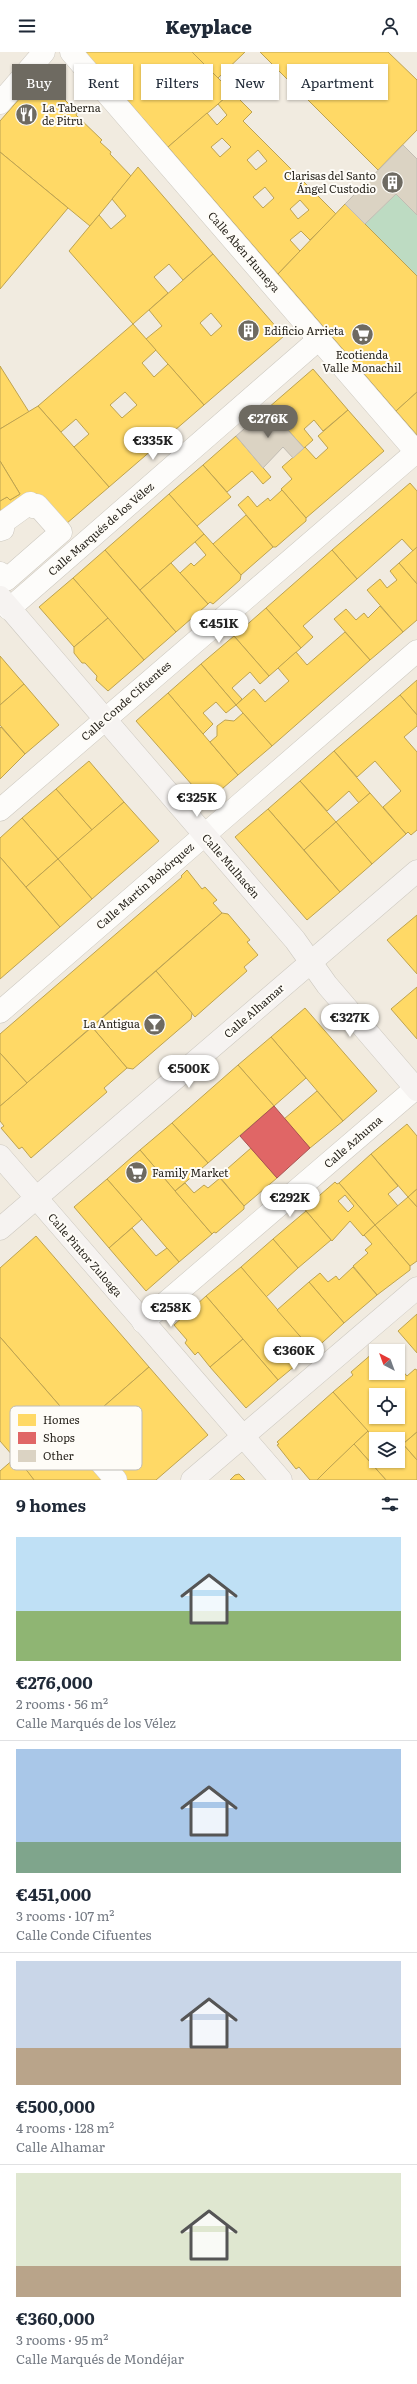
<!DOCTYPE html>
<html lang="en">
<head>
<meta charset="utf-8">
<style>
  body { margin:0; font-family:Literata,serif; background:#f6f6f7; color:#1f2937; height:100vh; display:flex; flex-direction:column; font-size:15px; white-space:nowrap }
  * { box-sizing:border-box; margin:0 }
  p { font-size:13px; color:#747a83 }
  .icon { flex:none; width:22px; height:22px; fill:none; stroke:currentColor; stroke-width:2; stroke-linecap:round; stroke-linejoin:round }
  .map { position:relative; height:1428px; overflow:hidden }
  .details { display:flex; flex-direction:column; background:#fff; flex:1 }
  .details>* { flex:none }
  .banner { position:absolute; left:12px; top:12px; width:393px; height:36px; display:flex; gap:8px }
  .needle { width:26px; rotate:319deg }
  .buttons { position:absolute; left:369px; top:1292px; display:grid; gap:8px }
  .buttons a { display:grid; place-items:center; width:36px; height:36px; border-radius:0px; background:#fff; box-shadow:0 1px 3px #0004; font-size:20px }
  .price { position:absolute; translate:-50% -34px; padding:0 9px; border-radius:14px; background:#fff; color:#222; font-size:13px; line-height:26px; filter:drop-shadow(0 1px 2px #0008) }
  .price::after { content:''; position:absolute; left:50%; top:24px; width:12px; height:9px; margin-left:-6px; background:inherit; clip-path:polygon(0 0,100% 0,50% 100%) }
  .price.selected { background:#6e6a61; color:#fff }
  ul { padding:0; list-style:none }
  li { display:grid; align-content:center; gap:8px; height:212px; padding:0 16px }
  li+li { border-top:1px solid #e0e1e3 }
  li span { display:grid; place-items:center; height:124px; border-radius:0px; color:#555 }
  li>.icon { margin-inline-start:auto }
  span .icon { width:72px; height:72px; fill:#fffc; stroke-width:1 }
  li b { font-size:17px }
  h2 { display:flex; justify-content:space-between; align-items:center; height:48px; padding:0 16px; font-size:17px }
  .pill { padding:0 14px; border-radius:0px; background:#fff; box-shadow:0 1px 3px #0004; font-size:14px; line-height:36px }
  .pill.selected { background:#6e6a61; color:#fff }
  header { display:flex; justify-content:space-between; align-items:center; height:52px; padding:0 16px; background:#fff; font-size:18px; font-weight:800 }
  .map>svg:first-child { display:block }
  .green { fill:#bddbc2 }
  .homes { fill:#ffd966; stroke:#bea350; fill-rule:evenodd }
  .shops { fill:#e06666; stroke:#a95250 }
  .building { fill:#dbd3c3; stroke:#c1bcb3 }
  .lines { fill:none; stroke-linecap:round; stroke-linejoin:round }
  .street-casing { stroke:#cdc9c0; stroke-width:23 }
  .secondary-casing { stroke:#cdc9c0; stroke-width:23 }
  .street { stroke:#fdfcfa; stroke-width:22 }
  .secondary { stroke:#f6f3f1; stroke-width:22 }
  .labels { text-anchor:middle; stroke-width:4; stroke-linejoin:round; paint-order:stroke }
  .poi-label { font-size:11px; fill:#28241d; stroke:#fefcf7; text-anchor:start }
  .street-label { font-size:11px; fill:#28241d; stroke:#fefcf7 }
  .key { fill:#fefcf7; stroke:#bebbb6; stroke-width:1 }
  .key-label { font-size:11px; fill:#28241d }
</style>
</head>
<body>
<header><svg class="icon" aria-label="menu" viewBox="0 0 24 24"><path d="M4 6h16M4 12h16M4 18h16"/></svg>Keyplace<svg class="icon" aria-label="person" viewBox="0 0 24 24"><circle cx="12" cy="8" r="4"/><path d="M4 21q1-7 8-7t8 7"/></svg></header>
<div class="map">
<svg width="417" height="1428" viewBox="0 0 417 1428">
  <rect width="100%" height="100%" fill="#f1ebe0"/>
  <polygon class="green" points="396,142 417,163 417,224 365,172"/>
  <g class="homes">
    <polygon points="85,0 192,0 232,40 168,95"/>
    <polygon points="192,0 245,0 218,26"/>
    <polygon points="260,0 388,0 417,28 417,78 378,118"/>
    <polygon points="41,22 62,41 60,43 70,53 77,61 76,63 102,88 100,90 111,100 110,102 131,124 90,174 0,100 0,69"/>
    <path d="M232 40 252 60 243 69 336 162 310 188 301 179 290 188 300 199 278 222 168 95 207 61 217 73 227 63 218 52ZM222 86 231 95 220 105 211 95ZM258 98 267 109 256 118 247 108ZM265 135 274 146 263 156 253 145ZM300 148 309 158 298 167 290 157Z"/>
    <polygon points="0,100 68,156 0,237"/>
    <polygon points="138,115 213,202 183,228 169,212 154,225 168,241 133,272 69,199 99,163 111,177 126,164 112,147"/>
    <polygon points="345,152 417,224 417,340 396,359 278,222"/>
    <path d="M213 202 284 284 204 353 146 287 162 274 149 258ZM211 261 222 274 211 284 200 271Z"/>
    <path d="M133 272 156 298 142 311 154 325 168 312 204 353 109 435 74 395 89 382 76 367 61 380 38 354ZM125 340 137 353 122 366 110 353Z"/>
    <polygon points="0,314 29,360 0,377"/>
    <polygon points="313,317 348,358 323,379 314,368 304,377 313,388 304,396 268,356"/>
    <polygon points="417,340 417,383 396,359"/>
    <polygon points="38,354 109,435 59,478 37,453 0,478 0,449 7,445 10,448 20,442 0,409 0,377"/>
    <polygon points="348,358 384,399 306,466 281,437 292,427 282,415 305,395 316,407 328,396 318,384"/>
    <polygon points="236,384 271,425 263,432 252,419 227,440 203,413"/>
    <polygon points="0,409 20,442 10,448 7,445 0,449"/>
    <polygon points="203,413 231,445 197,474 169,442"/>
    <polygon points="410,431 417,439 417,495 413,499 402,487 357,527 332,498"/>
    <polygon points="282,438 306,466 306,469 292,481 276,495 273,495 238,453 248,444 257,455 268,446 270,449"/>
    <polygon points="169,442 204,482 140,538 105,498"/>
    <polygon points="246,463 273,495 241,523 213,492"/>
    <polygon points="204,482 241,523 240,528 213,552 210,550 208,552 180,521 191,511 194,514 206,503 195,490"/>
    <polygon points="417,495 417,532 399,511"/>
    <polygon points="105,498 176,580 144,608 73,526"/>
    <polygon points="332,498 357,527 303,574 313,585 301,596 266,556"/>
    <polygon points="171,511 208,552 176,580 140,538"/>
    <polygon points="399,511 417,532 417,568 403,580 367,538 380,527 387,536 397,528 390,519"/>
    <polygon points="73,526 108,566 74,595 39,555"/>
    <polygon points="380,554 403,580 370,608 334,567 346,557 356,568 364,561 368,566"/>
    <polygon points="266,556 301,596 269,624 234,584"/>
    <polygon points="108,566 144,608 108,639 96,628 97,624 85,611 82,611 74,601 74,595"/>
    <polygon points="345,580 370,608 272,694 236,653 254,637 265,650 289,629 278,616 296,600 307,613"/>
    <polygon points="234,584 269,624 260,632 250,620 232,636 242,647 236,653 201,612"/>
    <polygon points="0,604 24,632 0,653"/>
    <polygon points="201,612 236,653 226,661 216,650 203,661 213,672 203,682 168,641"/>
    <polygon points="417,628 417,663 400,643"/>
    <polygon points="24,632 59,673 25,702 0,673 0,653"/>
    <polygon points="168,641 238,723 207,750 136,669"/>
    <polygon points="400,643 417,663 417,674 404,685 417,700 417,778 411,783 408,780 406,782 383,755 401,739 375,709 357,725 334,699"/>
    <polygon points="243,661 272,694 238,723 210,690 217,684 217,674 225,668 234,669"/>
    <polygon points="1,675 25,702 0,727 0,676"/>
    <polygon points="334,699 370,741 359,751 349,739 327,759 300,729"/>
    <polygon points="89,709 124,750 92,778 56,737"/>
    <polygon points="300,729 336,770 304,798 268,757"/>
    <polygon points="56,737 92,778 58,807 22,766"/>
    <polygon points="370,741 406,782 372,812 336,770"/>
    <polygon points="124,750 159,789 92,847 58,807"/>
    <polygon points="268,757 340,840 307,868 235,785"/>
    <polygon points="22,766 58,807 26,835 0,805 0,786"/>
    <polygon points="336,770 372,812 340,840 304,798"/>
    <polygon points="0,805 60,875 0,927"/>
    <polygon points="58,807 92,847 60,875 26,835"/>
    <polygon points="187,818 202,837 205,835 217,848 213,851 222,861 27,1031 0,1001 0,982 182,825 181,824"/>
    <polygon points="222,861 228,862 250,888 247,890 258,903 244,915 247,919 195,965 156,919"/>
    <polygon points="417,863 417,922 387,888"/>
    <polygon points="156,919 192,961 191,967 133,1017 127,1016 92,975"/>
    <polygon points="417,935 417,987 391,957"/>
    <polygon points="305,956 377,1039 343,1069 271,985"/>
    <polygon points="92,975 127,1016 104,1036 107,1040 31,1106 22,1095 19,1097 1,1076 4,1074 0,1069 0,1054"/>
    <polygon points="271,985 306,1026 274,1054 238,1013"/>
    <polygon points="0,1001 27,1031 0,1054"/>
    <polygon points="238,1013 274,1054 208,1111 172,1071"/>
    <polygon points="317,1039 343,1069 310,1096 284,1067"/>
    <polygon points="172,1071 208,1111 175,1139 140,1098"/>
    <polygon points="407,1072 417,1084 417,1137 408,1145 371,1102"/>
    <polygon points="251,1096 277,1126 244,1154 219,1124"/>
    <polygon points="140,1098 212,1182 179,1210 107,1127"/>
    <polygon points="371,1102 398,1134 388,1142 398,1154 375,1173 339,1131"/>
    <polygon points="220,1126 244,1154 244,1157 216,1181 214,1180 212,1182 175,1139 185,1131 194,1141 204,1133 208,1136"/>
    <polygon points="107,1127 142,1167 109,1196 74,1155"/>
    <path d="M335 1130 337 1132 339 1131 375 1173 363 1184 350 1169 332 1189 306 1159 305 1156ZM345 1143 354 1154 348 1160 338 1149Z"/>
    <polygon points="417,1137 417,1155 408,1145"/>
    <polygon points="408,1145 417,1155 417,1209 410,1214 375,1173"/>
    <polygon points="306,1159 331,1188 298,1216 273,1187"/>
    <polygon points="375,1173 410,1214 410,1218 377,1243 353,1214 368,1201 365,1198 372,1192 364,1183"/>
    <polygon points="132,1176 156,1204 167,1196 179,1210 146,1239 109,1196"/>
    <polygon points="36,1184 149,1315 79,1376 0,1285 0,1216"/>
    <polygon points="273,1187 298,1216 266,1245 241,1215"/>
    <polygon points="241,1215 313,1299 278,1328 206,1244"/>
    <polygon points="353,1215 377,1243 344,1271 309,1230 320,1221 328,1230 336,1224 339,1228"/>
    <polygon points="309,1230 344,1271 313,1299 277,1258"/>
    <polygon points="206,1244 243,1287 210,1315 198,1300 195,1303 185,1291 187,1288 174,1273"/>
    <polygon points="417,1262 417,1301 398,1279"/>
    <polygon points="0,1285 79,1376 69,1384 107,1428 34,1428 0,1389"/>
    <polygon points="243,1287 278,1328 246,1356 210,1315"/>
    <path d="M381 1294 385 1299H376V1321H398V1314L407 1324 415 1317 417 1318V1380L398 1396V1387H376V1389L333 1340 353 1323 351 1320ZM376 1343H398V1365H376Z"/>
    <polygon points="149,1315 208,1383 156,1428 124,1428 79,1376"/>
    <polygon points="333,1340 368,1379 317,1428 310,1428 299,1415 296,1417 277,1393 279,1392 277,1390"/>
    <polygon points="368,1379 376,1389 376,1409 398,1409 398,1396 403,1392 417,1408 417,1428 386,1428 354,1392"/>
    <polygon points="417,1380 417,1408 403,1392"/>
    <polygon points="354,1392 386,1428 317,1428 328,1417"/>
    <polygon points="15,1406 28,1420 34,1428 0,1428 0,1419"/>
    <polygon points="239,1422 245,1428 230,1428 235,1423"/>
  </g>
  <polygon class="shops" points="274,1054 310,1096 277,1126 240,1084"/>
  <g class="building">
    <polygon points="403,93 417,107 417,163 396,142 365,172 345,152"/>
    <polygon points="268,356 304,396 293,406 283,395 263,416 236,384"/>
  </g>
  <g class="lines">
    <defs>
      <g id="street">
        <polyline points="71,0 417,401"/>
        <polyline points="0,51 44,0"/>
        <polyline points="0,478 3,477 1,472 30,451 33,455 37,453 61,480 6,528 0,521"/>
        <polyline points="9,557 319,287"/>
        <polyline points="0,758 416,400"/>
        <polyline points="0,960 417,599"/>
        <polyline points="143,1270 417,1035"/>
        <polyline points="83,1390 116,1428"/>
      </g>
      <g id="secondary">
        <polyline points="0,545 295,888 327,933 417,1038"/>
        <polyline points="0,1104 281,1428"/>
        <polyline points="0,1177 417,819"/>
        <polyline points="192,1428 417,1236"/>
      </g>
    </defs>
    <use href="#street" class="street-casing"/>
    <use href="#secondary" class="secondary-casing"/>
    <use href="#street" class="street"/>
    <use href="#secondary" class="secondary"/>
  </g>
  <defs>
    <symbol id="restaurant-disc" viewBox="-11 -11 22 22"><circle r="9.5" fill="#6e6a61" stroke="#fefcf7"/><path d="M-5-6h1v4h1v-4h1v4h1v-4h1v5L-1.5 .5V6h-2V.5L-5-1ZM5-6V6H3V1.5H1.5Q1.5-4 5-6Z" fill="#fff"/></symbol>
    <symbol id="building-disc" viewBox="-11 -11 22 22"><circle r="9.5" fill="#6e6a61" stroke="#fefcf7"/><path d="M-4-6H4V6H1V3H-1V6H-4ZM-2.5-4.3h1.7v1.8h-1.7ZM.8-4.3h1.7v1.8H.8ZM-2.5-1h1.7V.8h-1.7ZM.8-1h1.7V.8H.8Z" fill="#fff"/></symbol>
    <symbol id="supermarket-disc" viewBox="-11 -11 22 22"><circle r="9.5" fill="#6e6a61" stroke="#fefcf7"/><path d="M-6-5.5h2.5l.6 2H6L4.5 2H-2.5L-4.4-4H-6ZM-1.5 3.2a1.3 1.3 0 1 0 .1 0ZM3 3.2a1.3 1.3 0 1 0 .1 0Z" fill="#fff"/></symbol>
    <symbol id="bar-disc" viewBox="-11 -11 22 22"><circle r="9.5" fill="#6e6a61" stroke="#fefcf7"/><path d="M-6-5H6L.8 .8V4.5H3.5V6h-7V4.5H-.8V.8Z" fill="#fff"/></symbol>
  </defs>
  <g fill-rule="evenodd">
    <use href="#restaurant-disc" x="14" y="50" width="25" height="25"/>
    <use href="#building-disc" x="380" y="118" width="25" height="25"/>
    <use href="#building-disc" x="236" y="266" width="25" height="25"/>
    <use href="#supermarket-disc" x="350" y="270" width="25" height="25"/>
    <use href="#bar-disc" x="142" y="960" width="25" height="25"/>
    <use href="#supermarket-disc" x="124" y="1108" width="25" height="25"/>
  </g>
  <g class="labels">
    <g class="poi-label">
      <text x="42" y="60">La Taberna<tspan x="42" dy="13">de Pitru</tspan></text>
      <text x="376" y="128" text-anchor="end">Clarisas del Santo<tspan x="376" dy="13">Ángel Custodio</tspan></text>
      <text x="264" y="283">Edificio Arrieta</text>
      <text x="362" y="307" text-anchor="middle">Ecotienda<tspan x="362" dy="13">Valle Monachil</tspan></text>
      <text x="140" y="976" text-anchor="end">La Antigua</text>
      <text x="152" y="1125">Family Market</text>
    </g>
    <g class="street-label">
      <text transform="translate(244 200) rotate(49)" y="4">Calle Abén Humeya</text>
      <text transform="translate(101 477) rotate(-41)" y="4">Calle Marqués de los Vélez</text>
      <text transform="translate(126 649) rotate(-41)" y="4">Calle Conde Cifuentes</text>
      <text transform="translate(231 814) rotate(49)" y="4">Calle Mulhacén</text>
      <text transform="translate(145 834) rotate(-41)" y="4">Calle Martín Bohórquez</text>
      <text transform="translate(254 959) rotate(-41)" y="4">Calle Alhamar</text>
      <text transform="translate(353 1090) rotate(-41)" y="4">Calle Azhuma</text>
      <text transform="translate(85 1203) rotate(49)" y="4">Calle Pintor Zuloaga</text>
    </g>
  </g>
  <rect x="10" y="1354" width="132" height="64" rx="6" class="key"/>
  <rect x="18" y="1362" width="18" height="12" fill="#ffd966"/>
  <rect x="18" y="1380" width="18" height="12" fill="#e06666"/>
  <rect x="18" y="1398" width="18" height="12" fill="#dbd3c3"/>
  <g class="key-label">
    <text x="43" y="1372">Homes</text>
    <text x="43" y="1390">Shops</text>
    <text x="43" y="1408">Other</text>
  </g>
</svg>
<div class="buttons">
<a><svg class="needle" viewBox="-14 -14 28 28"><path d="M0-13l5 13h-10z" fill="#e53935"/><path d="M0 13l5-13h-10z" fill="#747a83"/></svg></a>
<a><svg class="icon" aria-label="locate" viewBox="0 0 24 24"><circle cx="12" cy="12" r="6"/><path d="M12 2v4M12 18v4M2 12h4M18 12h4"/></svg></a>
<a><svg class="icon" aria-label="layers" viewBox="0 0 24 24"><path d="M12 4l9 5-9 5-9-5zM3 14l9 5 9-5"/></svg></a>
</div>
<b class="price selected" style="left:268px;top:387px">€276K</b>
<b class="price" style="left:153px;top:409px">€335K</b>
<b class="price" style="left:219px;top:592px">€451K</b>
<b class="price" style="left:197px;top:766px">€325K</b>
<b class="price" style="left:350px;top:986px">€327K</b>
<b class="price" style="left:189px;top:1037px">€500K</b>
<b class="price" style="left:290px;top:1166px">€292K</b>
<b class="price" style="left:171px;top:1276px">€258K</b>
<b class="price" style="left:294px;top:1319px">€360K</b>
<div class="banner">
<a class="pill selected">Buy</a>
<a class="pill">Rent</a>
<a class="pill">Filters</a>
<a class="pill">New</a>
<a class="pill">Apartment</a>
</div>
</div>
<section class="details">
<h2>9 homes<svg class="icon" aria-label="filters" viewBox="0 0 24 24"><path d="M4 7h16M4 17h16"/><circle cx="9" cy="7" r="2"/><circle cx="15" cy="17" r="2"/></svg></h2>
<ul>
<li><span style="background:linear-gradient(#bfe0f5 60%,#8fb573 0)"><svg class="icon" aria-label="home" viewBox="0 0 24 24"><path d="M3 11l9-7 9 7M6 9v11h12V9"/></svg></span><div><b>€276,000</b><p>2 rooms · 56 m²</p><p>Calle Marqués de los Vélez</p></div></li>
<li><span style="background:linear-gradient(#a9c7e8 75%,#7fa58c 0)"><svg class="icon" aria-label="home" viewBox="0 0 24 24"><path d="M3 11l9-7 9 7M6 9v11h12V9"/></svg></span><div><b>€451,000</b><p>3 rooms · 107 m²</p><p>Calle Conde Cifuentes</p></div></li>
<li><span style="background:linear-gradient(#c9d6e8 70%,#b9a48a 0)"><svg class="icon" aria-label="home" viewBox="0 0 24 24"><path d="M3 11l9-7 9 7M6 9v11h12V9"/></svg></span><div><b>€500,000</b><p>4 rooms · 128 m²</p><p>Calle Alhamar</p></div></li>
<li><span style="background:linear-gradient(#dfe7d0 75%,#b9a48a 0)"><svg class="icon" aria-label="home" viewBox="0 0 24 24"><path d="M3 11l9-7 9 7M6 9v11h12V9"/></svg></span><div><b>€360,000</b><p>3 rooms · 95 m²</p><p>Calle Marqués de Mondéjar</p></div></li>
</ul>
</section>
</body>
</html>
